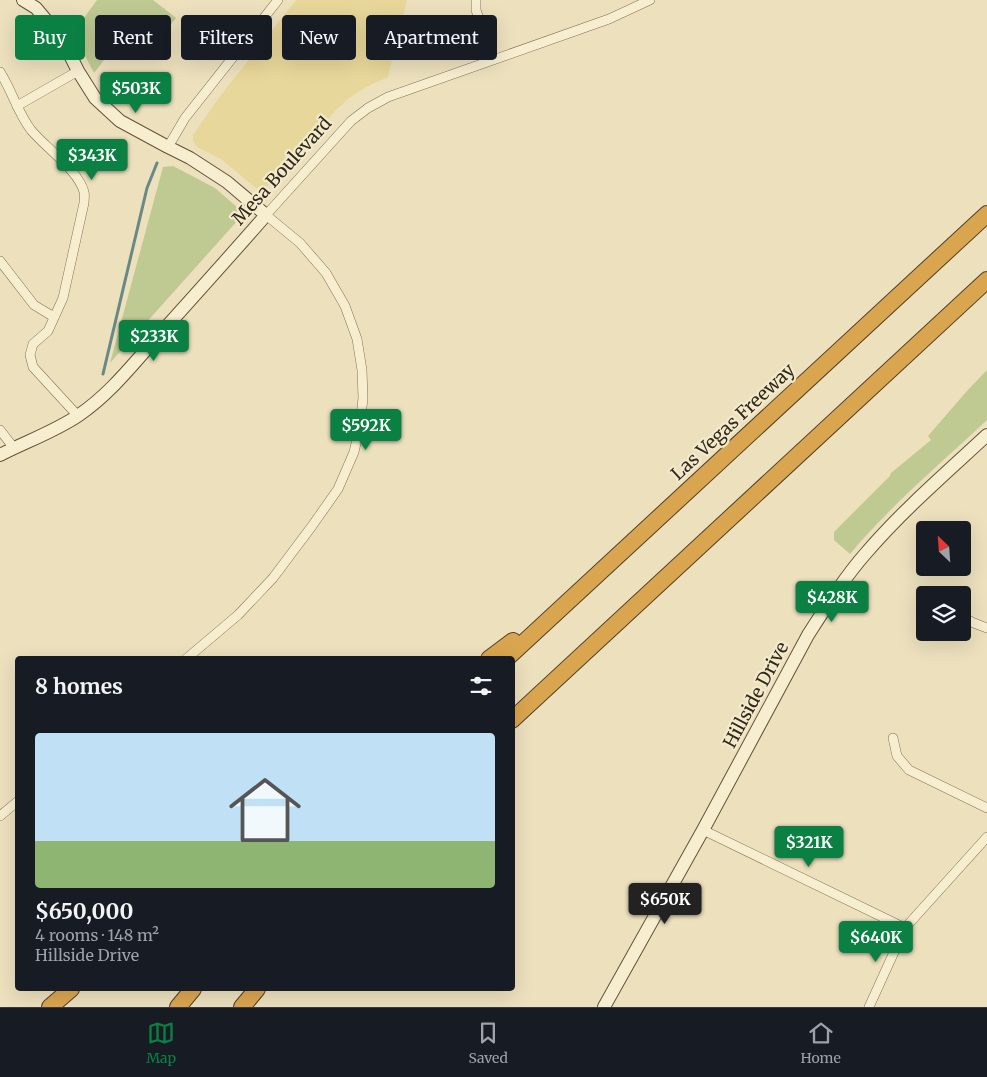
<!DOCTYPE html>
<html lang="en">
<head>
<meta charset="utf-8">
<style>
  body { margin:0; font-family:Merriweather,serif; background:#242831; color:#f1f3f6; height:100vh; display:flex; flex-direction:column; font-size:19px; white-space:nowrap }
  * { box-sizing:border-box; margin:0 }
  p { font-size:16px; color:#9ea1a6 }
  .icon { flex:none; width:28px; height:28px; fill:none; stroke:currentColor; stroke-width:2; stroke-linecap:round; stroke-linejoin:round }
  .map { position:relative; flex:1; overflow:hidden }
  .sheet { position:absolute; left:15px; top:656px; width:500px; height:335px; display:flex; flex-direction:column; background:#171b24; border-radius:5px; box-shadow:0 5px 20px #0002 }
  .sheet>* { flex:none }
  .guide { position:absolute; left:15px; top:15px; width:500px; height:45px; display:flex; gap:10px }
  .needle { width:32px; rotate:335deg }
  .controls { position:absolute; left:916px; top:521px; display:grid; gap:10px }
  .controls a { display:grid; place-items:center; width:55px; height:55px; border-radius:5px; background:#171b24; box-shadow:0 5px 20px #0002; font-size:25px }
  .price { position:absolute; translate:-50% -42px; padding:0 11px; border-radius:5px; background:#0b8043; color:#fff; font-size:16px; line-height:32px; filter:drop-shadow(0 1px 2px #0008) }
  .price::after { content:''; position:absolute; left:50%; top:30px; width:15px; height:11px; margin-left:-8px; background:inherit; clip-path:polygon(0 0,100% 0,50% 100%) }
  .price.active { background:#222; color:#fff }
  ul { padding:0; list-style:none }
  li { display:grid; align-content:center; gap:10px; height:265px; padding:0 20px }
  li span { display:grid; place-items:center; height:155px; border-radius:5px; color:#555 }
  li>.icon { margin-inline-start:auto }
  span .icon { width:90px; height:90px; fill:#fffc; stroke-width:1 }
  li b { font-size:21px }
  h2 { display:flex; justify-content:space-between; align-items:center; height:60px; padding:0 20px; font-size:21px }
  .pill { padding:0 18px; border-radius:5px; background:#171b24; box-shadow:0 5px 20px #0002; font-size:18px; line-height:45px }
  .pill.active { background:#0b8043; color:#fff }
  .dock { display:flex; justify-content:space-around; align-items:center; height:70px; border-top:1px solid #363941; background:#171b24; font-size:14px; color:#9ea1a6 }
  .dock a { display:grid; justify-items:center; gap:2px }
  .dock .active { color:#0b8043 }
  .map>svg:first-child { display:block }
  .green { fill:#bfc992 }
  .sand { fill:#e8d79a }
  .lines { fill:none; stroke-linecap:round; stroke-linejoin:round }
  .stream { stroke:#698a84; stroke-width:3 }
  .street-casing { stroke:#837157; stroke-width:10 }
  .secondary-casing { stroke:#64523b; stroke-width:14 }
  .highway-casing { stroke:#503f2c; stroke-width:18 }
  .street { stroke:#f7eed0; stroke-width:9 }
  .secondary { stroke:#f7eed0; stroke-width:12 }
  .highway { stroke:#daa54f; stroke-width:16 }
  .labels { text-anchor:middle; stroke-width:4.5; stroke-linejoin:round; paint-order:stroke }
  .street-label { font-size:18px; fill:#32281b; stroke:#f3eacc }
</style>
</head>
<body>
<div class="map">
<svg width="987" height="1007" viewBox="0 0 987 1007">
  <rect width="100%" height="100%" fill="#ece0bd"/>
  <g class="green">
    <polygon points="97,0 153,0 176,18 154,46 130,27 94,73 73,33"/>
    <polygon points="173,166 215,188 238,208 239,214 238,220 110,363 163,167"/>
    <path d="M987 370V420C940 464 891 505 850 554L834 540V532L890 476 891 473 931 440 928 436 967 391Z"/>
  </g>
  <polygon class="sand" points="296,0 407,0 388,77 368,86 349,98 335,111 268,186 262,188 256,188 221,159 197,147 193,141 193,135 218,99"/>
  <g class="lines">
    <polyline class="stream" points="103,374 147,188 157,163"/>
    <defs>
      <g id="street">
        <polyline points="476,0 476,10 493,59"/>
        <path d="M0 72C12 91 18 113 31 130 45 147 79 171 84 192 85 195 84 200 84 203L63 298 48 331 33 344 30 355 33 367 78 416"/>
        <polyline points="17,106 78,71"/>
        <polyline points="168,147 185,118 278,0"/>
        <polyline points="0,261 34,305 54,317"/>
        <polyline points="0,430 14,448"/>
        <polyline points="962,617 974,623 987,628"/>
        <polyline points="186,659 238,615 273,578 312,526 338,489 354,452 360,426 363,398 362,370 357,339 345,306 326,273 300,243 266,215 351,121 368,108 388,97 609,19 650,0"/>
        <polyline points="893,738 897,756 909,770 987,808"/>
        <polyline points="0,816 18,801"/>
        <polyline points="703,830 905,928"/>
        <polyline points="869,1007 905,928 987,837"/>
      </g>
      <g id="secondary">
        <path d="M0 455C25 442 56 431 79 415 110 394 134 363 159 335 195 295 231 255 266 215L227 182 190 158 168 147 120 121 95 98 78 71 62 39 36 8 23 0"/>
        <path d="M604 1007 703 830 808 635C826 607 844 578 866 553 903 510 946 473 987 435"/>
      </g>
      <g id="highway">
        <polyline points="489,659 513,641"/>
        <polyline points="506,659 987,214"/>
        <polyline points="512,720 987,280"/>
        <polyline points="50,1007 71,989"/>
        <polyline points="178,1007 193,989"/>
        <polyline points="242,1007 257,989"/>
      </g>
    </defs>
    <use href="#street" class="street-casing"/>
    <use href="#secondary" class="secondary-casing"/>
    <use href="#highway" class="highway-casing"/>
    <use href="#street" class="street"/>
    <use href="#secondary" class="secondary"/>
    <use href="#highway" class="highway"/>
  </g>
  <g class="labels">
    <g class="street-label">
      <text transform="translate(282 171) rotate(-48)" y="6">Mesa Boulevard</text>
      <text transform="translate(733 422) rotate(-43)" y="6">Las Vegas Freeway</text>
      <text transform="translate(756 695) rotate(-62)" y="6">Hillside Drive</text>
    </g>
  </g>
</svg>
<div class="controls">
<a><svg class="needle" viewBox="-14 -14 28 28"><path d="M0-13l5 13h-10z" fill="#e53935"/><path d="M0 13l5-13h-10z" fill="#9ea1a6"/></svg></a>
<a><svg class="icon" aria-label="layers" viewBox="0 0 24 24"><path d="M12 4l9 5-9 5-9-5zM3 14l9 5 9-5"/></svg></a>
</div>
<b class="price" style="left:136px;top:114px">$503K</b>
<b class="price" style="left:92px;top:181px">$343K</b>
<b class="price" style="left:154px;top:362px">$233K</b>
<b class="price" style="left:366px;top:451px">$592K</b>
<b class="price" style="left:832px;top:623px">$428K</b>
<b class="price" style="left:809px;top:868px">$321K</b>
<b class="price active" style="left:665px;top:925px">$650K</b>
<b class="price" style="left:876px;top:963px">$640K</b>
<div class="guide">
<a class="pill active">Buy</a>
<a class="pill">Rent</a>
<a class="pill">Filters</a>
<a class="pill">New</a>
<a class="pill">Apartment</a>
</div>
<section class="sheet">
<h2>8 homes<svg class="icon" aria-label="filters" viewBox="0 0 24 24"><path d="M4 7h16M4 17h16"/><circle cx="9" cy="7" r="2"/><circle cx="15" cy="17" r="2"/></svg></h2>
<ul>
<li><span style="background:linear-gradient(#bfe0f5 70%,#8fb573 0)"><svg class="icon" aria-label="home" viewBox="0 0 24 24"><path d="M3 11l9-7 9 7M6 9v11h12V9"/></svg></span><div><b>$650,000</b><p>4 rooms · 148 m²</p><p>Hillside Drive</p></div></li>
</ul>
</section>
</div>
<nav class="dock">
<a class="active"><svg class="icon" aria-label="map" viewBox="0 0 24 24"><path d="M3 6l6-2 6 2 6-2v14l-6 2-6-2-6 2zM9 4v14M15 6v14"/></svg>Map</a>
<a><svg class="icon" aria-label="saved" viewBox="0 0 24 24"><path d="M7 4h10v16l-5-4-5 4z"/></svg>Saved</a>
<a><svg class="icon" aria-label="home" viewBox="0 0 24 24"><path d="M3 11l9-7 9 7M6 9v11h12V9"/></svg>Home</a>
</nav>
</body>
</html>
